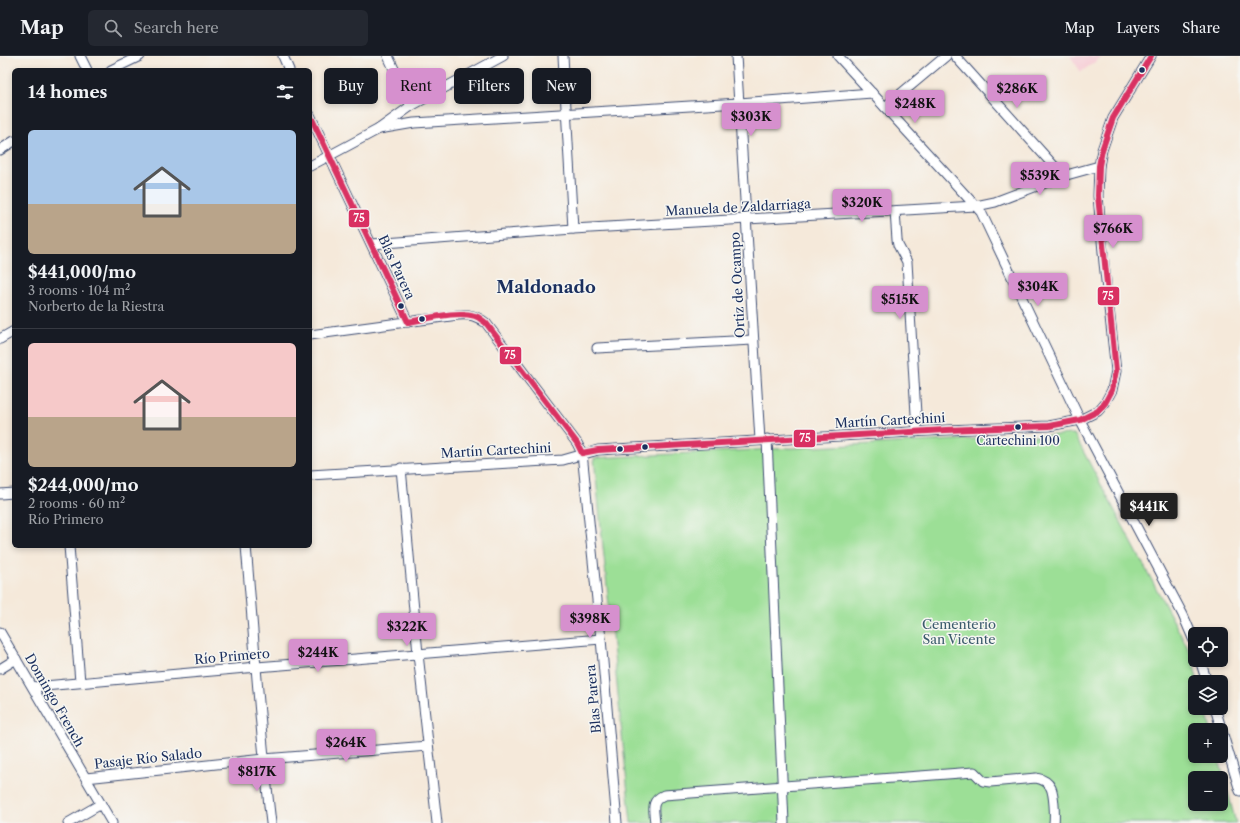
<!DOCTYPE html>
<html lang="en">
<head>
<meta charset="utf-8">
<style>
  body { margin:0; font-family:"Libre Caslon Text",serif; background:#242831; color:#f1f3f6; height:100vh; display:flex; flex-direction:column; font-size:15px; white-space:nowrap }
  * { box-sizing:border-box; margin:0 }
  p { font-size:13px; color:#9ea1a6 }
  .icon { flex:none; width:22px; height:22px; fill:none; stroke:currentColor; stroke-width:2; stroke-linecap:round; stroke-linejoin:round }
  .map { position:relative; flex:1; overflow:hidden }
  .drawer { position:absolute; left:12px; top:12px; width:300px; height:480px; display:flex; flex-direction:column; background:#171b24; border-radius:6px; box-shadow:0 2px 6px #0003 }
  .drawer>* { flex:none }
  .banner { position:absolute; left:324px; top:12px; width:380px; height:36px; display:flex; gap:8px }
  .controls { position:absolute; left:1188px; top:571px; display:grid; gap:8px }
  .controls a { display:grid; place-items:center; width:40px; height:40px; border-radius:6px; background:#171b24; box-shadow:0 2px 6px #0003; font-size:20px }
  .price { position:absolute; translate:-50% -34px; padding:0 9px; border-radius:4px; background:#d690ce; color:#111; font-size:13px; line-height:26px; filter:drop-shadow(0 1px 2px #0008) }
  .price::after { content:''; position:absolute; left:50%; top:24px; width:12px; height:9px; margin-left:-6px; background:inherit; clip-path:polygon(0 0,100% 0,50% 100%) }
  .price.active { background:#222; color:#fff }
  ul { padding:0; list-style:none }
  li { display:grid; align-content:center; gap:8px; height:212px; padding:0 16px }
  li+li { border-top:1px solid #363941 }
  li span { display:grid; place-items:center; height:124px; border-radius:6px; color:#555 }
  li>.icon { margin-inline-start:auto }
  span .icon { width:72px; height:72px; fill:#fffc; stroke-width:1 }
  li b { font-size:17px }
  h2 { display:flex; justify-content:space-between; align-items:center; height:48px; padding:0 16px; font-size:17px }
  .tag { padding:0 14px; border-radius:6px; background:#171b24; box-shadow:0 2px 6px #0003; font-size:14px; line-height:36px }
  .tag.active { background:#d690ce; color:#111 }
  header { display:flex; align-items:center; gap:24px; box-sizing:border-box; height:56px; padding:0 20px; background:#171b24; border-bottom:1px solid #363941 }
  header strong { font-size:19px }
  nav { display:flex; gap:22px; margin-inline-start:auto; font-size:14px }
  .search { width:280px; height:36px; background:#242831; display:flex; align-items:center; gap:10px; box-sizing:border-box; padding:0 14px; border-radius:6px; color:#9ea1a6; font-size:15px }
  .map>svg:first-child { display:block }
  .built { fill:#f6cfd7 }
  .green { fill:#9cdf96; stroke:#5c877a; fill-rule:evenodd }
  .lines { fill:none; stroke-linecap:round; stroke-linejoin:round }
  .street-casing { stroke:#3c4b71; stroke-width:11 }
  .street { stroke:#fff; stroke-width:9 }
  .bus-1-casing { stroke:#f6f6f2; stroke-width:9 }
  .bus-1 { stroke:#d93062; stroke-width:6 }
  .bus-dot { fill:#1b2f5e; stroke:#f6f6f2; stroke-width:1.5 }
  .labels { text-anchor:middle; stroke-width:3; stroke-linejoin:round; paint-order:stroke }
  .bus-label { font-size:12px; fill:#1b2f5e; stroke:#f6f6f2 }
  .street-label { font-size:13px; fill:#1b2f5e; stroke:#f6f6f2 }
  .park-label { font-size:13px; fill:#3b5b6c; stroke:#f6f6f2 }
  .district-label { font-size:17px; font-weight:bold; fill:#1b2f5e; stroke:#f6f6f2 }
  .line-badge { stroke:#f6f6f2; stroke-width:1.5 }
  .badge-label { font-size:11px; text-anchor:middle; font-weight:bold; fill:#fff }
</style>
</head>
<body>
<header>
<strong>Map</strong>
<div class="search"><svg class="icon" aria-label="search" viewBox="0 0 24 24"><circle cx="10" cy="10" r="6"/><path d="M15 15l6 6"/></svg>Search here</div>
<nav><a>Map</a><a>Layers</a><a>Share</a></nav>
</header>
<div class="map">
<svg width="1240" height="767" viewBox="0 0 1240 767">
  <rect width="100%" height="100%" fill="#f6f6f2"/>
  <filter id="ink" filterUnits="userSpaceOnUse"><feTurbulence type="fractalNoise" baseFrequency=".025" numOctaves="2"/><feDisplacementMap in="SourceGraphic" scale="8" xChannelSelector="R" yChannelSelector="G"/><feConvolveMatrix kernelMatrix="1 2 1 2 8 2 1 2 1" color-interpolation-filters="sRGB"/></filter>
  <filter id="wash" filterUnits="userSpaceOnUse"><feTurbulence type="fractalNoise" baseFrequency=".012" numOctaves="4" result="noise"/><feDisplacementMap in="SourceGraphic" scale="16" xChannelSelector="R" yChannelSelector="G"/><feGaussianBlur stdDeviation="0.9" result="paint"/><feColorMatrix in="noise" values="0 0 0 0 0 0 0 0 0 0 0 0 0 0 0 0 0 1.4 0 .05"/><feComposite in="paint" operator="in"/></filter>
  <g filter="url(#wash)">
    <rect width="100%" height="100%" fill="#f5e9da"/>
    <polygon class="built" points="1070,0 1103,0 1081,16"/>
    <path class="green" d="M1074 378 1190 596 1198 626H1195V652H1205L1211 674H1195V700H1218L1236 767H631L594 402ZM1195 722H1221V748H1195Z"/>
  </g>
  <g filter="url(#ink)">
    <g class="lines">
      <defs>
        <g id="street">
          <polyline points="80,0 87,14"/>
          <polyline points="283,0 289,14"/>
          <polyline points="388,0 411,50"/>
          <polyline points="563,0 573,173"/>
          <polyline points="736,0 760,384"/>
          <polyline points="838,0 981,156 1080,364 1183,559 1195,587"/>
          <polyline points="955,0 1063,120"/>
          <polyline points="111,14 140,0"/>
          <polyline points="885,51 946,0"/>
          <polyline points="310,59 408,266"/>
          <polyline points="379,73 414,67 739,47 872,37"/>
          <polyline points="0,94 14,85"/>
          <polyline points="310,110 379,73 411,50 503,0"/>
          <polyline points="895,155 897,184 898,189 907,206 917,375"/>
          <polyline points="372,188 573,173 976,150 995,146 1063,120 1099,110"/>
          <path d="M310 279 458 259C470 258 477 260 486 267L577 387 582 397 601 583 617 767"/>
          <polyline points="0,283 14,275"/>
          <polyline points="597,292 753,284"/>
          <polyline points="767,383 784,767"/>
          <polyline points="401,412 418,598 437,767"/>
          <polyline points="310,419 563,404 598,394 946,374 1049,370 1080,364 1098,355 1105,347 1112,334 1116,315 1104,207 1098,140 1099,110 1102,94 1113,62 1151,0"/>
          <polyline points="0,438 14,437"/>
          <polyline points="69,490 80,626"/>
          <path d="M246 490C254 582 260 675 271 767"/>
          <polyline points="0,576 112,767"/>
          <polyline points="1200,604 1207,626"/>
          <polyline points="0,613 16,603"/>
          <polyline points="33,631 257,611 601,583"/>
          <polyline points="1215,652 1240,735"/>
          <polyline points="86,722 264,703 428,690"/>
          <polyline points="68,767 101,748"/>
          <path d="M655 767C654 754 650 745 664 739L974 716 983 725 990 726 1036 722C1042 723 1048 726 1051 732 1054 739 1055 759 1054 767"/>
        </g>
      </defs>
      <use href="#street" class="street-casing"/>
      <use href="#street" class="street"/>
      <defs>
        <g id="bus-1">
          <polyline points="310,59 408,266"/>
          <path d="M408 266C427 263 457 254 475 260 479 261 483 265 486 267L577 387 582 397"/>
          <polyline points="582,397 598,394 946,374 1049,370 1080,364 1098,355 1105,347 1112,334 1116,315 1098,140 1099,110 1102,94 1113,62 1151,0"/>
        </g>
      </defs>
      <use href="#bus-1" class="bus-1-casing"/>
      <use href="#bus-1" class="bus-1"/>
    </g>
  </g>
  <g class="bus-dot">
    <circle cx="1142" cy="14" r="3.5"/>
    <circle cx="401" cy="250" r="3.5"/>
    <circle cx="422" cy="263" r="3.5"/>
    <circle cx="1018" cy="371" r="3.5"/>
    <circle cx="645" cy="391" r="3.5"/>
    <circle cx="620" cy="393" r="3.5"/>
  </g>
  <g class="labels">
    <g class="bus-label">
      <text x="1018" y="389">Cartechini 100</text>
    </g>
    <g class="street-label">
      <text transform="translate(738 151) rotate(-3)" y="5">Manuela de Zaldarriaga</text>
      <text transform="translate(397 211) rotate(65)" y="5">Blas Parera</text>
      <text transform="translate(737 229) rotate(-93)" y="5">Ortiz de Ocampo</text>
      <text transform="translate(890 364) rotate(-3)" y="5">Martín Cartechini</text>
      <text transform="translate(496 394) rotate(-3)" y="5">Martín Cartechini</text>
      <text transform="translate(232 600) rotate(-5)" y="5">Río Primero</text>
      <text transform="translate(593 643) rotate(-95)" y="5">Blas Parera</text>
      <text transform="translate(55 644) rotate(60)" y="5">Domingo French</text>
      <text transform="translate(148 702) rotate(-6)" y="5">Pasaje Río Salado</text>
    </g>
    <g class="park-label">
      <text x="959" y="573">Cementerio<tspan x="959" dy="15">San Vicente</tspan></text>
    </g>
    <g class="district-label">
      <text x="546" y="237">Maldonado</text>
    </g>
  </g>
  <g class="line-badge">
    <rect x="348" y="153" width="22" height="19" rx="4" fill="#d93062"/>
    <rect x="1097" y="230" width="23" height="20" rx="4" fill="#d93062"/>
    <rect x="499" y="290" width="23" height="19" rx="4" fill="#d93062"/>
    <rect x="793" y="373" width="23" height="19" rx="4" fill="#d93062"/>
  </g>
  <g class="badge-label">
    <text x="359" y="166">75</text>
    <text x="1108" y="244">75</text>
    <text x="510" y="303">75</text>
    <text x="805" y="386">75</text>
  </g>
</svg>
<div class="controls">
<a><svg class="icon" aria-label="locate" viewBox="0 0 24 24"><circle cx="12" cy="12" r="6"/><path d="M12 2v4M12 18v4M2 12h4M18 12h4"/></svg></a>
<a><svg class="icon" aria-label="layers" viewBox="0 0 24 24"><path d="M12 4l9 5-9 5-9-5zM3 14l9 5 9-5"/></svg></a>
<a>+</a>
<a>−</a>
</div>
<b class="price" style="left:1017px;top:53px">$286K</b>
<b class="price" style="left:915px;top:68px">$248K</b>
<b class="price" style="left:751px;top:81px">$303K</b>
<b class="price" style="left:1040px;top:140px">$539K</b>
<b class="price" style="left:862px;top:167px">$320K</b>
<b class="price" style="left:1113px;top:193px">$766K</b>
<b class="price" style="left:1038px;top:251px">$304K</b>
<b class="price" style="left:900px;top:264px">$515K</b>
<b class="price active" style="left:1149px;top:471px">$441K</b>
<b class="price" style="left:590px;top:583px">$398K</b>
<b class="price" style="left:407px;top:591px">$322K</b>
<b class="price" style="left:318px;top:617px">$244K</b>
<b class="price" style="left:346px;top:707px">$264K</b>
<b class="price" style="left:257px;top:736px">$817K</b>
<div class="banner">
<a class="tag">Buy</a>
<a class="tag active">Rent</a>
<a class="tag">Filters</a>
<a class="tag">New</a>
</div>
<section class="drawer">
<h2>14 homes<svg class="icon" aria-label="filters" viewBox="0 0 24 24"><path d="M4 7h16M4 17h16"/><circle cx="9" cy="7" r="2"/><circle cx="15" cy="17" r="2"/></svg></h2>
<ul>
<li><span style="background:linear-gradient(#a9c7e8 60%,#b9a48a 0)"><svg class="icon" aria-label="home" viewBox="0 0 24 24"><path d="M3 11l9-7 9 7M6 9v11h12V9"/></svg></span><div><b>$441,000/mo</b><p>3 rooms · 104 m²</p><p>Norberto de la Riestra</p></div></li>
<li><span style="background:linear-gradient(#f6c9c9 60%,#b9a48a 0)"><svg class="icon" aria-label="home" viewBox="0 0 24 24"><path d="M3 11l9-7 9 7M6 9v11h12V9"/></svg></span><div><b>$244,000/mo</b><p>2 rooms · 60 m²</p><p>Río Primero</p></div></li>
</ul>
</section>
</div>
</body>
</html>
